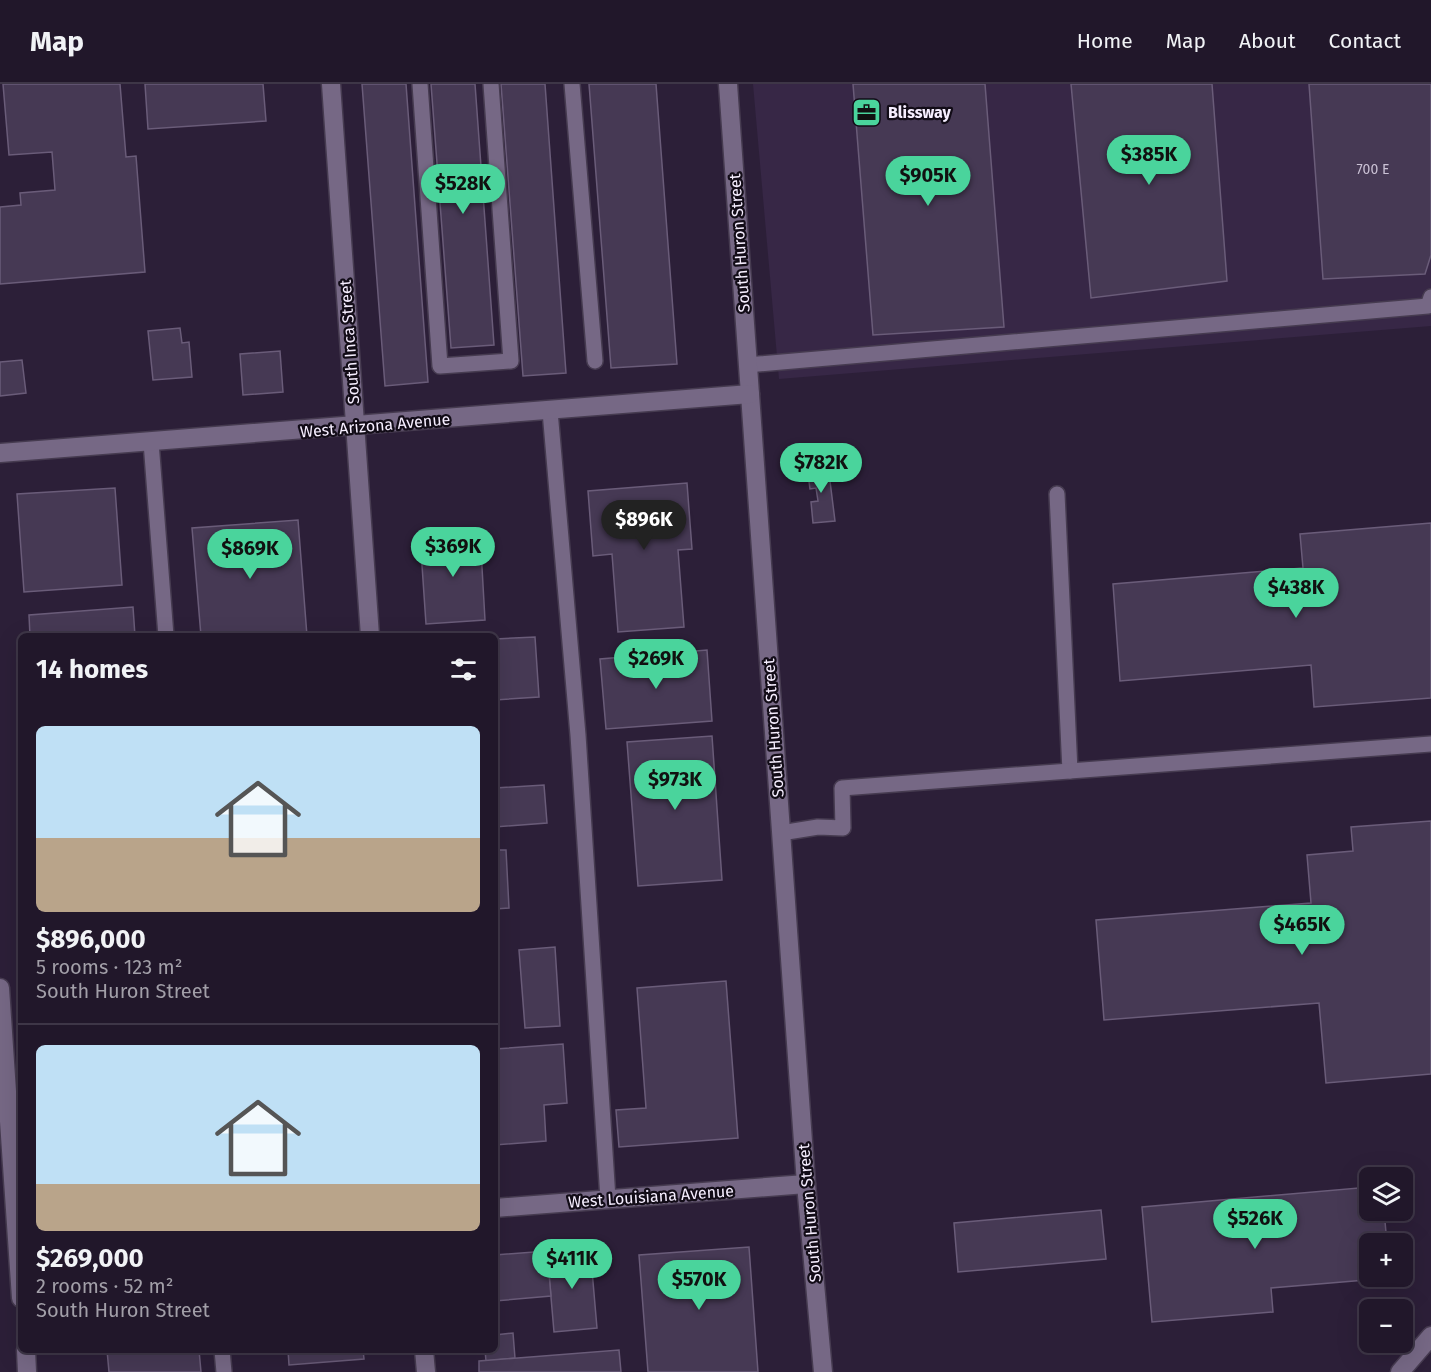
<!DOCTYPE html>
<html lang="en">
<head>
<meta charset="utf-8">
<style>
  body { margin:0; font-family:"Fira Sans",sans-serif; background:#292032; color:#f1f3f6; height:100vh; display:flex; flex-direction:column; font-size:22px; white-space:nowrap }
  * { box-sizing:border-box; margin:0 }
  p { font-size:20px; color:#a29fa8 }
  .icon { flex:none; width:33px; height:33px; fill:none; stroke:currentColor; stroke-width:2; stroke-linecap:round; stroke-linejoin:round }
  .map { position:relative; flex:1; overflow:hidden }
  .panel { position:absolute; left:18px; top:549px; width:480px; height:720px; display:flex; flex-direction:column; background:#21172a; border-radius:9px; box-shadow:0 6px 24px #0002,0 0 0 2px #3e3647 }
  .panel>* { flex:none }
  .buttons { position:absolute; left:1359px; top:1083px; display:grid; gap:12px }
  .buttons a { display:grid; place-items:center; width:54px; height:54px; border-radius:9px; background:#21172a; box-shadow:0 6px 24px #0002,0 0 0 2px #3e3647; font-size:30px }
  .price { position:absolute; translate:-50% -51px; padding:0 14px; border-radius:21px; background:#4ad49c; color:#111; font-size:20px; line-height:39px; filter:drop-shadow(0 2px 3px #0008) }
  .price::after { content:''; position:absolute; left:50%; top:36px; width:18px; height:14px; margin-left:-9px; background:inherit; clip-path:polygon(0 0,100% 0,50% 100%) }
  .price.on { background:#222; color:#fff }
  ul { padding:0; list-style:none }
  li { display:grid; align-content:center; gap:12px; height:318px; padding:0 18px }
  li+li { border-top:2px solid #3e3647 }
  li span { display:grid; place-items:center; height:186px; border-radius:9px; color:#555 }
  li>.icon { margin-inline-start:auto }
  span .icon { width:108px; height:108px; fill:#fffc; stroke-width:1 }
  li b { font-size:26px }
  h2 { display:flex; justify-content:space-between; align-items:center; height:72px; padding:0 18px; font-size:26px }
  header { display:flex; align-items:center; gap:36px; box-sizing:border-box; height:84px; padding:0 30px; background:#21172a; border-bottom:2px solid #3e3647 }
  header strong { font-size:28px }
  nav { display:flex; gap:33px; margin-inline-start:auto; font-size:21px }
  .map>svg:first-child { display:block }
  .built { fill:#372746 }
  .building { fill:#463954; stroke:#6a5c79; stroke-width:1.5 }
  .lines { fill:none; stroke-linecap:round; stroke-linejoin:round }
  .lane-casing { stroke:#463b50; stroke-width:18 }
  .street-casing { stroke:#463b50; stroke-width:21 }
  .secondary-casing { stroke:#463b50; stroke-width:21 }
  .lane { stroke:#766885; stroke-width:15 }
  .street { stroke:#766885; stroke-width:18 }
  .secondary { stroke:#766885; stroke-width:18 }
  .labels { text-anchor:middle; stroke-width:4.5; stroke-linejoin:round; paint-order:stroke }
  .number-label { font-size:14px; fill:#cac1d4 }
  .poi-label { font-size:16px; font-weight:bold; fill:#f6eeff; stroke:#120c17; text-anchor:start }
  .street-label { font-size:16px; fill:#f6eeff; stroke:#120c17 }
</style>
</head>
<body>
<header>
<strong>Map</strong>
<nav><a>Home</a><a>Map</a><a>About</a><a>Contact</a></nav>
</header>
<div class="map">
<svg width="1431" height="1288" viewBox="0 0 1431 1288">
  <rect width="100%" height="100%" fill="#2c1f38"/>
  <polygon class="built" points="753,0 1431,0 1431,242 779,295"/>
  <g class="building">
    <polygon points="3,0 120,0 126,73 136,72 145,188 0,200 0,123 21,121 20,109 55,106 52,68 9,71"/>
    <polygon points="145,0 263,0 266,37 148,45"/>
    <polygon points="362,0 406,0 428,298 385,302"/>
    <polygon points="431,0 475,0 494,261 451,264"/>
    <polygon points="501,0 545,0 566,289 523,292"/>
    <polygon points="589,0 656,0 677,280 611,284"/>
    <polygon points="853,0 985,0 1004,243 873,251"/>
    <polygon points="1071,0 1212,0 1227,197 1091,214"/>
    <polygon points="1309,0 1431,0 1431,171 1425,190 1323,195"/>
    <polygon points="180,244 182,259 189,258 192,293 153,296 148,247"/>
    <polygon points="280,267 283,308 243,311 240,270"/>
    <polygon points="22,276 26,309 0,312 0,278"/>
    <polygon points="828,381 835,437 813,439 811,418 818,417 816,404 810,405 807,383"/>
    <polygon points="687,399 692,465 678,466 684,543 618,548 612,470 593,472 588,407"/>
    <polygon points="115,404 122,501 24,508 17,410"/>
    <polygon points="298,436 307,552 201,552 192,444"/>
    <polygon points="1431,439 1431,614 1314,623 1311,581 1120,597 1113,500 1303,484 1300,450"/>
    <polygon points="480,448 485,536 426,540 420,452"/>
    <polygon points="133,523 135,552 30,552 29,531"/>
    <polygon points="535,553 539,613 495,616 495,555"/>
    <polygon points="707,566 712,637 606,645 600,575"/>
    <polygon points="712,652 722,796 638,802 627,658"/>
    <polygon points="544,701 547,739 495,743 495,704"/>
    <polygon points="1431,737 1431,990 1326,999 1319,919 1104,936 1096,836 1311,819 1307,771 1353,767 1351,743"/>
    <polygon points="495,766 506,766 509,824 495,825"/>
    <polygon points="555,863 560,942 525,944 519,866"/>
    <polygon points="726,897 738,1054 619,1063 616,1026 646,1024 637,904"/>
    <polygon points="563,960 567,1019 544,1021 546,1057 495,1061 495,965"/>
    <polygon points="1370,1103 1370,1126 1384,1126 1387,1160 1370,1160 1370,1192 1390,1194 1271,1204 1273,1228 1152,1238 1142,1123"/>
    <polygon points="1101,1126 1106,1175 958,1188 954,1139"/>
    <polygon points="590,1163 597,1244 554,1248 547,1167"/>
    <polygon points="749,1163 758,1288 648,1288 639,1171"/>
    <polygon points="547,1167 551,1212 495,1217 495,1171"/>
    <polygon points="513,1249 515,1274 486,1277 485,1266 495,1266 495,1251"/>
    <polygon points="107,1266 199,1266 201,1288 109,1288"/>
    <polygon points="288,1266 363,1266 364,1275 289,1281"/>
    <polygon points="619,1266 621,1288 479,1288 479,1277"/>
  </g>
  <g class="lines">
    <defs>
      <g id="lane">
        <polyline points="420,0 440,282 511,277 491,0"/>
        <polyline points="572,0 595,277"/>
        <polyline points="747,281 1428,222 1431,213"/>
        <polyline points="550,327 578,651 608,1115"/>
        <polyline points="151,358 166,552"/>
        <polyline points="1057,410 1070,687"/>
        <polyline points="781,749 818,743 843,744 842,704 1431,660"/>
        <polyline points="222,1266 224,1288"/>
      </g>
      <g id="street">
        <polyline points="331,0 370,552"/>
        <polyline points="728,0 806,1100 823,1288"/>
        <polyline points="0,369 750,310"/>
        <polyline points="495,1124 806,1100"/>
        <polyline points="424,1266 426,1288"/>
      </g>
      <g id="secondary">
        <polyline points="0,904 21,1214"/>
        <polyline points="26,1266 27,1288"/>
        <polyline points="1400,1288 1431,1252"/>
      </g>
    </defs>
    <use href="#lane" class="lane-casing"/>
    <use href="#street" class="street-casing"/>
    <use href="#secondary" class="secondary-casing"/>
    <use href="#lane" class="lane"/>
    <use href="#street" class="street"/>
    <use href="#secondary" class="secondary"/>
  </g>
  <defs>
    <symbol id="office-square" viewBox="-11 -11 22 22"><rect x="-9" y="-9" width="18" height="18" rx="4" fill="#4ad49c" stroke="#120c17"/><path d="M-6-3h4V-5.5h4V-3h4V5H-6ZM-1-4.5V-3h2v-1.5ZM-6 0V1H6V0Z" fill="#111"/></symbol>
  </defs>
  <g fill-rule="evenodd">
    <use href="#office-square" x="850" y="12" width="33" height="33"/>
  </g>
  <g class="labels">
    <g class="number-label">
      <text x="1373" y="90">700 E</text>
    </g>
    <g class="poi-label">
      <text x="888" y="34">Blissway</text>
    </g>
    <g class="street-label">
      <text transform="translate(739 159) rotate(-94)" y="6">South Huron Street</text>
      <text transform="translate(349 258) rotate(-94)" y="6">South Inca Street</text>
      <text transform="translate(375 341) rotate(-5)" y="6">West Arizona Avenue</text>
      <text transform="translate(773 644) rotate(-94)" y="6">South Huron Street</text>
      <text transform="translate(651 1112) rotate(-4)" y="6">West Louisiana Avenue</text>
      <text transform="translate(809 1129) rotate(-95)" y="6">South Huron Street</text>
    </g>
  </g>
</svg>
<div class="buttons">
<a><svg class="icon" aria-label="layers" viewBox="0 0 24 24"><path d="M12 4l9 5-9 5-9-5zM3 14l9 5 9-5"/></svg></a>
<a>+</a>
<a>−</a>
</div>
<b class="price" style="left:1149px;top:102px">$385K</b>
<b class="price" style="left:928px;top:123px">$905K</b>
<b class="price" style="left:463px;top:131px">$528K</b>
<b class="price" style="left:821px;top:410px">$782K</b>
<b class="price on" style="left:644px;top:467px">$896K</b>
<b class="price" style="left:453px;top:494px">$369K</b>
<b class="price" style="left:250px;top:496px">$869K</b>
<b class="price" style="left:1296px;top:535px">$438K</b>
<b class="price" style="left:656px;top:606px">$269K</b>
<b class="price" style="left:675px;top:727px">$973K</b>
<b class="price" style="left:1302px;top:872px">$465K</b>
<b class="price" style="left:1255px;top:1166px">$526K</b>
<b class="price" style="left:572px;top:1206px">$411K</b>
<b class="price" style="left:699px;top:1227px">$570K</b>
<section class="panel">
<h2>14 homes<svg class="icon" aria-label="filters" viewBox="0 0 24 24"><path d="M4 7h16M4 17h16"/><circle cx="9" cy="7" r="2"/><circle cx="15" cy="17" r="2"/></svg></h2>
<ul>
<li><span style="background:linear-gradient(#bfe0f5 60%,#b9a48a 0)"><svg class="icon" aria-label="home" viewBox="0 0 24 24"><path d="M3 11l9-7 9 7M6 9v11h12V9"/></svg></span><div><b>$896,000</b><p>5 rooms · 123 m²</p><p>South Huron Street</p></div></li>
<li><span style="background:linear-gradient(#bfe0f5 75%,#b9a48a 0)"><svg class="icon" aria-label="home" viewBox="0 0 24 24"><path d="M3 11l9-7 9 7M6 9v11h12V9"/></svg></span><div><b>$269,000</b><p>2 rooms · 52 m²</p><p>South Huron Street</p></div></li>
</ul>
</section>
</div>
</body>
</html>
